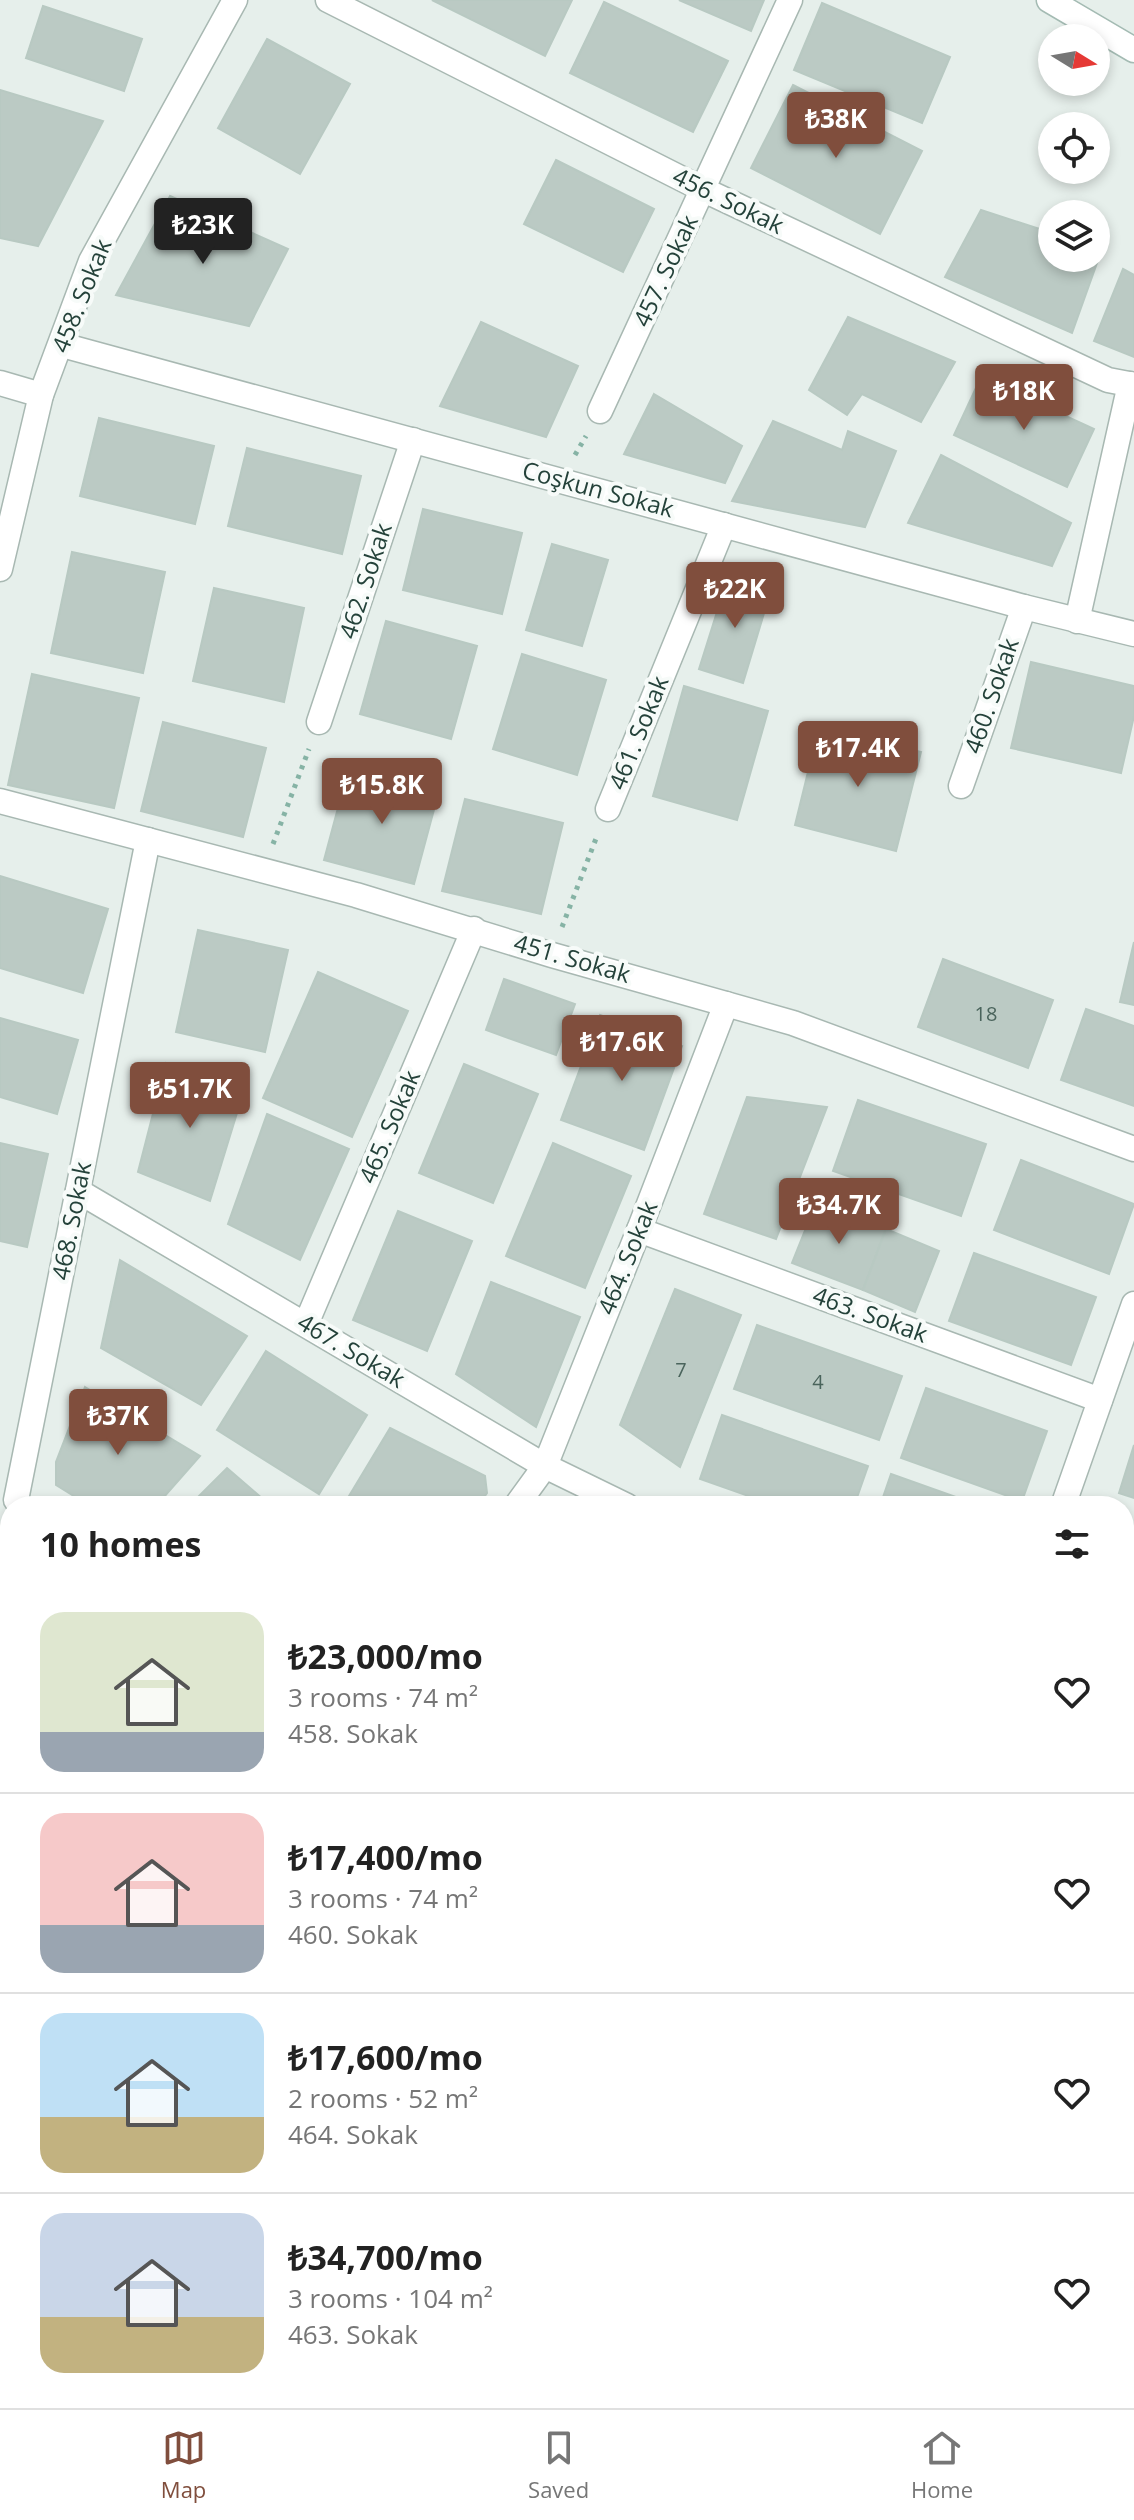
<!DOCTYPE html>
<html lang="en">
<head>
<meta charset="utf-8">
<style>
  body { margin:0; font-family:"Open Sans",sans-serif; background:#f6f6f6; color:#222; height:100vh; display:flex; flex-direction:column; font-size:30px; white-space:nowrap }
  * { box-sizing:border-box; margin:0 }
  p { font-size:26px; color:#767676 }
  .icon { flex:none; width:44px; height:44px; fill:none; stroke:currentColor; stroke-width:2; stroke-linecap:round; stroke-linejoin:round }
  .map { position:relative; flex:1; overflow:hidden }
  .panel { position:absolute; left:0px; top:1496px; width:1134px; height:912px; display:flex; flex-direction:column; background:#fff; border-radius:32px 32px 0 0; box-shadow:0 4px 12px #0003 }
  .panel>* { flex:none }
  .needle { width:52px; rotate:101deg }
  .fabs { position:absolute; left:1038px; top:24px; display:grid; gap:16px }
  .fabs a { display:grid; place-items:center; width:72px; height:72px; border-radius:50%; background:#fff; box-shadow:0 4px 12px #0003; font-size:40px }
  .price { position:absolute; translate:-50% -68px; padding:0 18px; border-radius:8px; background:#804e3d; color:#fff; font-size:26px; line-height:52px; filter:drop-shadow(0 2px 4px #0008) }
  .price::after { content:''; position:absolute; left:50%; top:48px; width:24px; height:18px; margin-left:-12px; background:inherit; clip-path:polygon(0 0,100% 0,50% 100%) }
  .price.current { background:#222; color:#fff }
  ul { padding:0; list-style:none }
  li { display:flex; align-items:center; gap:24px; height:200px; padding:0 40px }
  li+li { border-top:2px solid #e0e0e0 }
  li span { display:grid; place-items:center; flex:none; width:224px; height:160px; border-radius:24px; color:#555 }
  li>.icon { margin-inline-start:auto }
  span .icon { width:96px; height:96px; fill:#fffc; stroke-width:1 }
  li b { font-size:34px }
  h2 { display:flex; justify-content:space-between; align-items:center; height:96px; padding:0 40px; font-size:34px }
  .tabs { display:flex; justify-content:space-around; align-items:center; height:112px; border-top:2px solid #e0e0e0; background:#fff; font-size:22px; color:#767676 }
  .tabs a { display:grid; justify-items:center; gap:4px }
  .tabs .current { color:#804e3d }
  .map>svg:first-child { display:block }
  .green { fill:#bfe0c8 }
  .building { fill:#bbcac4; stroke:#b8c9c2; stroke-width:2 }
  .lines { fill:none; stroke-linecap:round; stroke-linejoin:round }
  .street-casing { stroke:#a8b8b2; stroke-width:27 }
  .secondary-casing { stroke:#a4bbb3; stroke-width:27 }
  .path { stroke:#86b3a5; stroke-width:5; stroke-dasharray:4 6; stroke-linecap:butt }
  .street { stroke:#fff; stroke-width:24 }
  .secondary { stroke:#fff; stroke-width:24 }
  .labels { text-anchor:middle; stroke-width:8; stroke-linejoin:round; paint-order:stroke }
  .number-label { font-size:20px; fill:#4a645c }
  .street-label { font-size:24px; fill:#24423a; stroke:#f7fbf9 }
</style>
</head>
<body>
<div class="map">
<svg width="1134" height="2408" viewBox="0 0 1134 2408">
  <rect width="100%" height="100%" fill="#e6efeb"/>
  <polygon class="green" points="0,1543 10,1549 10,1790 0,1783"/>
  <g class="building">
    <polygon points="432,0 572,0 545,56"/>
    <polygon points="679,0 764,0 751,31"/>
    <polygon points="604,2 728,61 693,132 570,73"/>
    <polygon points="822,3 950,57 922,123 794,70"/>
    <polygon points="43,6 142,39 124,91 26,58"/>
    <polygon points="267,39 350,84 300,174 218,128"/>
    <polygon points="793,85 922,151 880,234 751,168"/>
    <polygon points="0,90 103,121 38,246 0,238"/>
    <polygon points="556,160 654,209 623,272 524,224"/>
    <polygon points="170,196 288,249 249,326 116,295"/>
    <polygon points="981,210 1052,233 1052,258 1096,258 1096,247 1102,249 1072,333 945,277"/>
    <polygon points="1123,269 1134,275 1134,357 1094,341"/>
    <polygon points="848,317 955,362 921,422 862,394 847,415 809,390"/>
    <polygon points="481,322 578,366 546,437 440,406"/>
    <polygon points="981,377 1094,429 1067,487 954,435"/>
    <polygon points="654,394 742,446 725,483 624,454"/>
    <polygon points="99,418 214,446 195,524 80,496"/>
    <polygon points="773,421 842,450 848,431 896,451 865,527 732,501"/>
    <polygon points="247,448 361,476 342,554 228,526"/>
    <polygon points="941,455 1071,523 1052,566 908,523"/>
    <polygon points="423,509 522,533 502,614 403,590"/>
    <polygon points="552,544 608,560 582,646 526,630"/>
    <polygon points="72,552 165,572 143,673 51,653"/>
    <polygon points="728,577 771,590 743,683 699,669"/>
    <polygon points="214,588 304,608 284,702 193,681"/>
    <polygon points="386,621 477,646 451,739 360,714"/>
    <polygon points="522,654 606,680 577,775 493,749"/>
    <polygon points="1031,662 1134,686 1134,716 1121,773 1011,748"/>
    <polygon points="32,674 139,698 114,808 8,785"/>
    <polygon points="684,686 768,711 737,820 653,796"/>
    <polygon points="163,722 266,748 243,837 141,811"/>
    <polygon points="819,727 921,752 896,851 795,825"/>
    <polygon points="349,767 439,791 414,884 324,860"/>
    <polygon points="465,799 563,823 541,914 442,891"/>
    <polygon points="0,876 108,909 83,993 0,968"/>
    <polygon points="198,930 288,950 265,1052 176,1032"/>
    <polygon points="1134,942 1134,1005 1120,1002"/>
    <polygon points="943,959 1053,1000 1028,1068 918,1027"/>
    <polygon points="318,972 408,1011 352,1137 263,1098"/>
    <polygon points="504,979 575,1004 556,1055 486,1030"/>
    <polygon points="1086,1009 1134,1026 1134,1106 1061,1080"/>
    <polygon points="600,1015 682,1046 644,1150 561,1120"/>
    <polygon points="0,1018 78,1040 57,1114 0,1097"/>
    <polygon points="166,1063 245,1087 210,1201 138,1172"/>
    <polygon points="464,1064 538,1094 493,1203 419,1173"/>
    <polygon points="747,1097 827,1107 776,1239 704,1214"/>
    <polygon points="858,1100 986,1144 961,1216 833,1171"/>
    <polygon points="267,1114 349,1149 300,1260 228,1224"/>
    <polygon points="0,1143 48,1154 27,1247 0,1241"/>
    <polygon points="553,1143 631,1176 585,1288 506,1256"/>
    <polygon points="1021,1160 1134,1204 1109,1274 994,1230"/>
    <polygon points="816,1203 886,1229 863,1290 792,1263"/>
    <polygon points="398,1211 472,1241 427,1351 353,1320"/>
    <polygon points="886,1229 939,1251 915,1312 863,1290"/>
    <polygon points="974,1253 1096,1297 1071,1365 949,1321"/>
    <polygon points="120,1260 247,1336 201,1405 101,1348"/>
    <polygon points="491,1282 580,1317 536,1427 456,1374"/>
    <polygon points="675,1289 741,1315 680,1467 620,1425"/>
    <polygon points="757,1325 902,1376 879,1440 734,1389"/>
    <polygon points="266,1351 367,1415 319,1494 217,1430"/>
    <polygon points="85,1387 200,1456 156,1506 90,1506 56,1485 56,1462"/>
    <polygon points="926,1388 1047,1431 1022,1501 901,1458"/>
    <polygon points="722,1415 868,1466 854,1506 777,1506 700,1479"/>
    <polygon points="390,1428 485,1476 487,1493 478,1506 343,1506"/>
    <polygon points="1134,1445 1134,1498 1119,1493"/>
    <polygon points="227,1468 271,1506 189,1506"/>
    <polygon points="891,1474 981,1506 880,1506"/>
    <polygon points="1124,1536 1134,1539 1134,1653 1132,1659 1124,1657"/>
    <polygon points="1124,1750 1134,1754 1134,1886 1124,1883"/>
    <polygon points="0,1857 10,1867 10,2029 0,2020"/>
    <polygon points="1134,1951 1134,2042 1124,2038 1124,1980"/>
    <polygon points="0,2317 10,2319 10,2398 69,2398 67,2408 0,2408"/>
    <polygon points="94,2398 190,2398 189,2408 93,2408"/>
    <polygon points="230,2398 270,2398 298,2408 228,2408"/>
    <polygon points="603,2398 649,2398 645,2408 629,2408"/>
    <polygon points="680,2398 771,2398 767,2408 677,2408"/>
    <polygon points="806,2398 842,2398 870,2408 802,2408"/>
  </g>
  <g class="lines">
    <defs>
      <g id="street">
        <polyline points="328,0 704,190 1108,380 1134,385"/>
        <polyline points="62,345 1024,607 1134,634"/>
        <polyline points="0,383 41,395"/>
        <polyline points="600,411 790,0"/>
        <polyline points="0,569 41,395 91,261 235,0"/>
        <polyline points="1077,621 1130,384"/>
        <polyline points="319,722 413,440"/>
        <polyline points="961,786 1024,607"/>
        <polyline points="0,801 356,895 552,955 793,1023 1134,1149"/>
        <polyline points="608,809 724,525"/>
        <polyline points="78,1191 545,1466 627,1506"/>
        <polyline points="639,1230 1100,1400"/>
        <polyline points="306,1324 474,929"/>
        <polyline points="21,1506 16,1500 148,840"/>
        <polyline points="516,1506 545,1466 639,1230 726,1004"/>
        <polyline points="1063,1506 1134,1304"/>
        <polyline points="1124,1696 1134,1700"/>
        <polyline points="1124,2085 1134,2088"/>
        <polyline points="1124,2279 1134,2253"/>
        <polyline points="952,2398 977,2408"/>
        <polyline points="1073,2408 1077,2398"/>
      </g>
      <g id="secondary">
        <polyline points="1049,0 1134,50"/>
        <polyline points="0,2264 10,2267"/>
        <polyline points="425,2398 439,2408"/>
      </g>
    </defs>
    <use href="#street" class="street-casing"/>
    <use href="#secondary" class="secondary-casing"/>
    <g class="path">
      <polyline points="575,455 586,436"/>
      <polyline points="273,844 309,749"/>
      <polyline points="562,927 597,836"/>
      <polyline points="0,1756 10,1763"/>
      <polyline points="377,2408 380,2398"/>
    </g>
    <use href="#street" class="street"/>
    <use href="#secondary" class="secondary"/>
  </g>
  <g class="labels">
    <g class="number-label">
      <text x="986" y="1021">18</text>
      <text x="681" y="1377">7</text>
      <text x="818" y="1389">4</text>
    </g>
    <g class="street-label">
      <text transform="translate(728 201) rotate(26)" y="8">456. Sokak</text>
      <text transform="translate(666 271) rotate(-65)" y="8">457. Sokak</text>
      <text transform="translate(82 296) rotate(-68)" y="8">458. Sokak</text>
      <text transform="translate(598 490) rotate(15)" y="8">Coşkun Sokak</text>
      <text transform="translate(366 581) rotate(-72)" y="8">462. Sokak</text>
      <text transform="translate(992 696) rotate(-71)" y="8">460. Sokak</text>
      <text transform="translate(639 733) rotate(-68)" y="8">461. Sokak</text>
      <text transform="translate(572 959) rotate(16)" y="8">451. Sokak</text>
      <text transform="translate(390 1127) rotate(-67)" y="8">465. Sokak</text>
      <text transform="translate(72 1221) rotate(-79)" y="8">468. Sokak</text>
      <text transform="translate(628 1258) rotate(-68)" y="8">464. Sokak</text>
      <text transform="translate(870 1315) rotate(20)" y="8">463. Sokak</text>
      <text transform="translate(351 1351) rotate(31)" y="8">467. Sokak</text>
    </g>
  </g>
</svg>
<div class="fabs">
<a><svg class="needle" viewBox="-14 -14 28 28"><path d="M0-13l5 13h-10z" fill="#e53935"/><path d="M0 13l5-13h-10z" fill="#767676"/></svg></a>
<a><svg class="icon" aria-label="locate" viewBox="0 0 24 24"><circle cx="12" cy="12" r="6"/><path d="M12 2v4M12 18v4M2 12h4M18 12h4"/></svg></a>
<a><svg class="icon" aria-label="layers" viewBox="0 0 24 24"><path d="M12 4l9 5-9 5-9-5zM3 14l9 5 9-5"/></svg></a>
</div>
<b class="price" style="left:836px;top:160px">₺38K</b>
<b class="price current" style="left:203px;top:266px">₺23K</b>
<b class="price" style="left:1024px;top:432px">₺18K</b>
<b class="price" style="left:735px;top:630px">₺22K</b>
<b class="price" style="left:858px;top:789px">₺17.4K</b>
<b class="price" style="left:382px;top:826px">₺15.8K</b>
<b class="price" style="left:622px;top:1083px">₺17.6K</b>
<b class="price" style="left:190px;top:1130px">₺51.7K</b>
<b class="price" style="left:839px;top:1246px">₺34.7K</b>
<b class="price" style="left:118px;top:1457px">₺37K</b>
<section class="panel">
<h2>10 homes<svg class="icon" aria-label="filters" viewBox="0 0 24 24"><path d="M4 7h16M4 17h16"/><circle cx="9" cy="7" r="2"/><circle cx="15" cy="17" r="2"/></svg></h2>
<ul>
<li><span style="background:linear-gradient(#dfe7d0 75%,#9aa5b1 0)"><svg class="icon" aria-label="home" viewBox="0 0 24 24"><path d="M3 11l9-7 9 7M6 9v11h12V9"/></svg></span><div><b>₺23,000/mo</b><p>3 rooms · 74 m²</p><p>458. Sokak</p></div><svg class="icon" aria-label="heart" viewBox="0 0 24 24"><path d="M12 20l-8-8c-3-5 5-10 8-4 3-6 11-1 8 4z"/></svg></li>
<li><span style="background:linear-gradient(#f6c9c9 70%,#9aa5b1 0)"><svg class="icon" aria-label="home" viewBox="0 0 24 24"><path d="M3 11l9-7 9 7M6 9v11h12V9"/></svg></span><div><b>₺17,400/mo</b><p>3 rooms · 74 m²</p><p>460. Sokak</p></div><svg class="icon" aria-label="heart" viewBox="0 0 24 24"><path d="M12 20l-8-8c-3-5 5-10 8-4 3-6 11-1 8 4z"/></svg></li>
<li><span style="background:linear-gradient(#bfe0f5 65%,#c2b280 0)"><svg class="icon" aria-label="home" viewBox="0 0 24 24"><path d="M3 11l9-7 9 7M6 9v11h12V9"/></svg></span><div><b>₺17,600/mo</b><p>2 rooms · 52 m²</p><p>464. Sokak</p></div><svg class="icon" aria-label="heart" viewBox="0 0 24 24"><path d="M12 20l-8-8c-3-5 5-10 8-4 3-6 11-1 8 4z"/></svg></li>
<li><span style="background:linear-gradient(#c9d6e8 65%,#c2b280 0)"><svg class="icon" aria-label="home" viewBox="0 0 24 24"><path d="M3 11l9-7 9 7M6 9v11h12V9"/></svg></span><div><b>₺34,700/mo</b><p>3 rooms · 104 m²</p><p>463. Sokak</p></div><svg class="icon" aria-label="heart" viewBox="0 0 24 24"><path d="M12 20l-8-8c-3-5 5-10 8-4 3-6 11-1 8 4z"/></svg></li>
</ul>
</section>
</div>
<nav class="tabs">
<a class="current"><svg class="icon" aria-label="map" viewBox="0 0 24 24"><path d="M3 6l6-2 6 2 6-2v14l-6 2-6-2-6 2zM9 4v14M15 6v14"/></svg>Map</a>
<a><svg class="icon" aria-label="saved" viewBox="0 0 24 24"><path d="M7 4h10v16l-5-4-5 4z"/></svg>Saved</a>
<a><svg class="icon" aria-label="home" viewBox="0 0 24 24"><path d="M3 11l9-7 9 7M6 9v11h12V9"/></svg>Home</a>
</nav>
</body>
</html>
